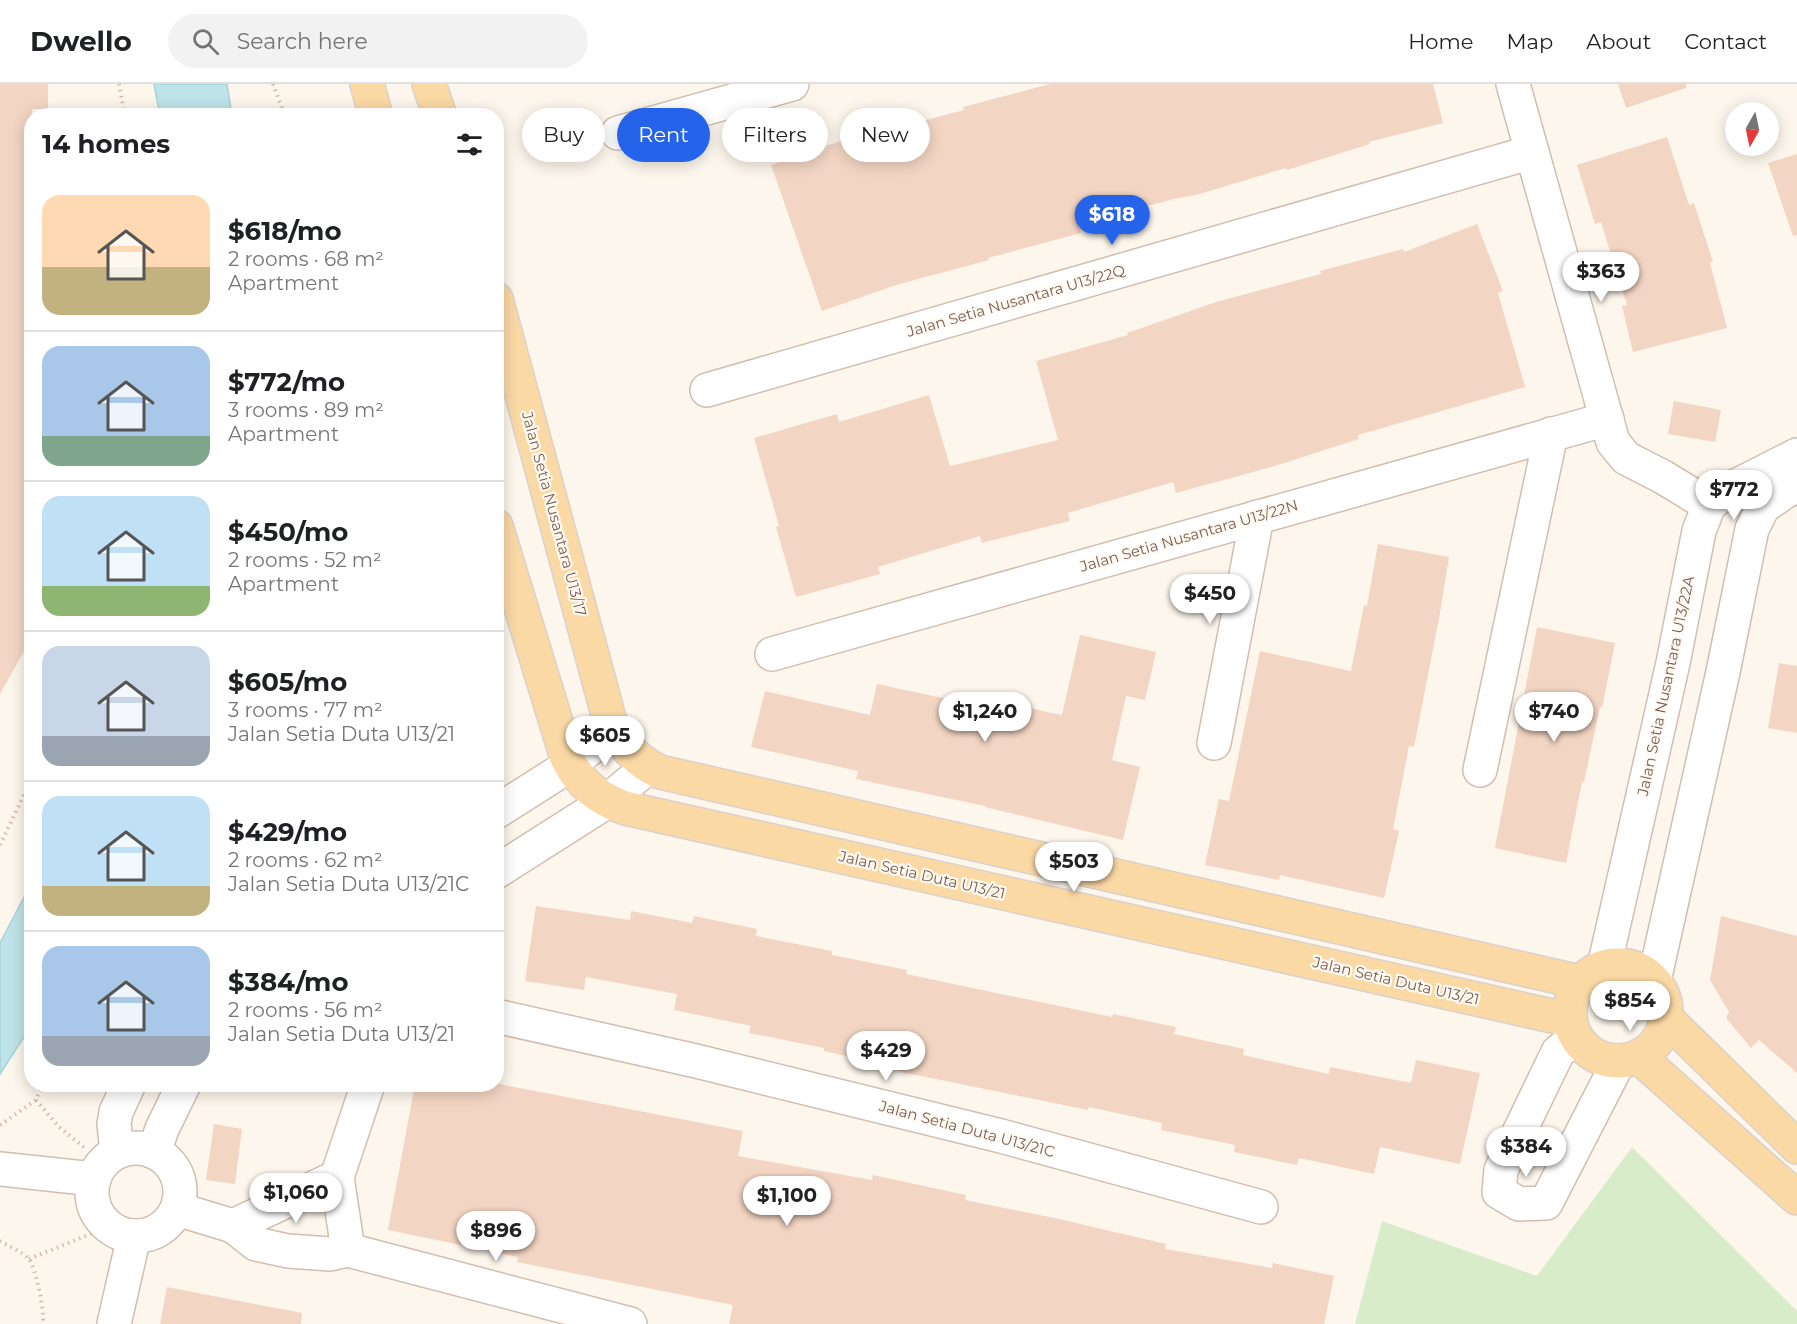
<!DOCTYPE html>
<html lang="en">
<head>
<meta charset="utf-8">
<style>
  body { margin:0; font-family:Montserrat,sans-serif; background:#f2f2f2; color:#202124; height:100vh; display:flex; flex-direction:column; font-size:22px; white-space:nowrap }
  * { box-sizing:border-box; margin:0 }
  p { font-size:20px; color:#757577 }
  .icon { flex:none; width:33px; height:33px; fill:none; stroke:currentColor; stroke-width:2; stroke-linecap:round; stroke-linejoin:round }
  .map { position:relative; flex:1; overflow:hidden }
  .drawer { position:absolute; left:24px; top:24px; width:480px; height:984px; display:flex; flex-direction:column; background:#fff; border-radius:24px; box-shadow:0 3px 15px #0003 }
  .drawer>* { flex:none }
  .guide { position:absolute; left:522px; top:24px; width:570px; height:54px; display:flex; gap:12px }
  .needle { width:39px; rotate:189deg }
  .fabs { position:absolute; left:1725px; top:18px; display:grid; gap:12px }
  .fabs a { display:grid; place-items:center; width:54px; height:54px; border-radius:50%; background:#fff; box-shadow:0 3px 15px #0003; font-size:30px }
  .price { position:absolute; translate:-50% -51px; padding:0 14px; border-radius:21px; background:#fff; color:#222; font-size:20px; line-height:39px; filter:drop-shadow(0 2px 3px #0008) }
  .price::after { content:''; position:absolute; left:50%; top:36px; width:18px; height:14px; margin-left:-9px; background:inherit; clip-path:polygon(0 0,100% 0,50% 100%) }
  .price.active { background:#2563eb; color:#fff }
  ul { padding:0; list-style:none }
  li { display:flex; align-items:center; gap:18px; height:150px; padding:0 18px }
  li+li { border-top:2px solid #e0e0e0 }
  li span { display:grid; place-items:center; flex:none; width:168px; height:120px; border-radius:18px; color:#555 }
  li>.icon { margin-inline-start:auto }
  span .icon { width:72px; height:72px; fill:#fffc; stroke-width:1 }
  li b { font-size:26px }
  h2 { display:flex; justify-content:space-between; align-items:center; height:72px; padding:0 18px; font-size:26px }
  .pill { padding:0 21px; border-radius:27px; background:#fff; box-shadow:0 3px 15px #0003; font-size:21px; line-height:54px }
  .pill.active { background:#2563eb; color:#fff }
  header { display:flex; align-items:center; gap:36px; box-sizing:border-box; height:84px; padding:0 30px; background:#fff; border-bottom:2px solid #e0e0e0 }
  header strong { font-size:28px }
  nav { display:flex; gap:33px; margin-inline-start:auto; font-size:21px }
  .search { width:420px; height:54px; background:#f2f2f2; display:flex; align-items:center; gap:15px; box-sizing:border-box; padding:0 21px; border-radius:33px; color:#757577; font-size:22px }
  .map>svg:first-child { display:block }
  .green { fill:#d8ecc9 }
  .water { fill:#bfe3e8; stroke:#a5d3da; stroke-width:1.5 }
  .building { fill:#f3d5c3 }
  .lines { fill:none; stroke-linecap:round; stroke-linejoin:round }
  .minor-casing { stroke:#d1beb0; stroke-width:36 }
  .major-casing { stroke:#dad1cd; stroke-width:36 }
  .path { stroke:#d9b8a5; stroke-width:4; stroke-dasharray:1.5 4.5; stroke-linecap:butt }
  .minor { stroke:#fff; stroke-width:33 }
  .major { stroke:#fbd9a5; stroke-width:33 }
  .labels { text-anchor:middle; stroke-width:4.5; stroke-linejoin:round; paint-order:stroke }
  .street-label { font-size:15px; fill:#7a5c4d; stroke:#fffaf3 }
</style>
</head>
<body>
<header>
<strong>Dwello</strong>
<div class="search"><svg class="icon" aria-label="search" viewBox="0 0 24 24"><circle cx="10" cy="10" r="6"/><path d="M15 15l6 6"/></svg>Search here</div>
<nav><a>Home</a><a>Map</a><a>About</a><a>Contact</a></nav>
</header>
<div class="map">
<svg width="1797" height="1240" viewBox="0 0 1797 1240">
  <rect width="100%" height="100%" fill="#fdf6ec"/>
  <polygon class="green" points="1632,1063 1797,1227 1797,1240 1355,1240 1382,1137 1537,1192"/>
  <g class="water">
    <polygon points="154,0 227,0 232,31 160,31"/>
    <polygon points="31,800 31,942 0,990 0,859"/>
  </g>
  <g class="building">
    <polygon points="0,0 48,0 48,25 32,25 32,553 0,610"/>
    <polygon points="1050,0 1433,0 1443,39 1369,58 1370,60 1287,86 1286,84 1196,111 1174,115 1078,140 1081,149 988,174 989,176 896,201 822,227 771,81 846,55 847,57 964,26 963,23"/>
    <polygon points="1618,0 1686,0 1686,4 1626,24"/>
    <polygon points="1667,53 1689,121 1694,119 1713,178 1710,179 1727,244 1633,268 1622,222 1627,221 1601,138 1595,140 1577,81"/>
    <polygon points="1797,70 1797,151 1793,152 1768,79"/>
    <polygon points="1477,140 1503,207 1498,209 1525,303 1358,351 1359,355 1278,381 1176,409 1173,398 1068,429 1070,437 982,459 980,452 878,483 880,490 796,513 776,443 779,442 754,354 837,330 839,338 929,311 950,382 1058,356 1036,277 1128,251 1127,249 1216,218 1321,190 1320,187 1403,165 1404,168"/>
    <polygon points="1674,317 1721,326 1715,358 1668,350"/>
    <polygon points="1378,460 1449,473 1440,529 1414,663 1409,662 1393,745 1399,747 1384,814 1280,791 1279,796 1205,781 1219,715 1229,717 1260,567 1351,587 1364,521 1367,522"/>
    <polygon points="1537,543 1615,559 1602,624 1600,623 1584,698 1582,698 1566,779 1495,764"/>
    <polygon points="1080,551 1156,568 1145,616 1126,612 1112,676 1140,683 1123,756 985,723 985,722 856,695 858,687 751,663 765,607 870,631 877,600 952,616 954,608 1062,631"/>
    <polygon points="1779,579 1797,582 1797,649 1768,644"/>
    <polygon points="536,822 630,836 631,827 692,839 694,832 757,845 756,852 832,867 832,871 907,886 906,890 1112,933 1113,930 1176,943 1174,950 1244,965 1243,971 1329,990 1330,983 1411,999 1416,976 1480,989 1460,1080 1380,1063 1374,1090 1299,1074 1297,1081 1234,1068 1235,1061 1161,1046 1162,1039 1089,1023 1088,1026 887,985 888,981 824,967 824,964 749,949 751,942 674,926 677,910 586,893 584,906 525,897"/>
    <polygon points="1721,832 1797,852 1797,989 1759,956 1751,964 1726,934 1729,928 1710,896"/>
    <polygon points="415,1000 499,1000 743,1047 738,1072 872,1096 873,1091 966,1111 965,1116 1059,1135 1166,1160 1165,1165 1272,1184 1273,1179 1334,1192 1324,1240 729,1240 733,1221 517,1178 518,1173 388,1146"/>
    <polygon points="214,1040 242,1045 235,1100 206,1096"/>
    <polygon points="167,1203 302,1229 301,1240 160,1240"/>
  </g>
  <g class="lines">
    <defs>
      <g id="minor">
        <polyline points="1513,0 1613,358 1626,374 1663,393 1709,421"/>
        <polyline points="618,49 792,0"/>
        <polyline points="707,306 1532,68"/>
        <polyline points="772,570 1607,335"/>
        <polyline points="1214,659 1257,433"/>
        <polyline points="1480,686 1551,350"/>
        <polyline points="496,728 570,681 613,645"/>
        <polyline points="496,788 606,718 648,683"/>
        <polyline points="1604,883 1673,579 1699,447 1709,421 1728,406 1797,371"/>
        <polyline points="1654,897 1723,588 1752,445 1763,423 1786,407 1797,402"/>
        <polyline points="496,932 696,977 1001,1052 1261,1123"/>
        <polyline points="1576,954 1558,968 1501,1086 1499,1108 1519,1120 1546,1119 1619,977"/>
        <circle cx="136" cy="1108" r="44"/>
        <polyline points="117,1068 114,1040 116,1028 129,1000"/>
        <polyline points="154,1068 162,1045 184,1000"/>
        <polyline points="0,1085 94,1095"/>
        <polyline points="177,1125 233,1142 256,1160 288,1167 330,1170 348,1166 630,1240"/>
        <polyline points="233,1142 337,1093"/>
        <polyline points="348,1166 337,1093 368,1000"/>
        <polyline points="114,1240 134,1152"/>
      </g>
      <g id="major">
        <polyline points="367,0 376,32"/>
        <polyline points="429,0 440,32"/>
        <path d="M496 215 609 634C618 657 637 678 660 688L1580 898"/>
        <path d="M496 442 567 674C579 699 599 715 625 724L1570 936"/>
        <circle cx="1618" cy="929" r="48"/>
        <polyline points="1666,934 1797,1063"/>
        <polyline points="1639,973 1797,1114"/>
      </g>
    </defs>
    <use href="#minor" class="minor-casing"/>
    <use href="#major" class="major-casing"/>
    <g class="path">
      <polyline points="119,0 125,32"/>
      <polyline points="273,0 285,32"/>
      <polyline points="0,761 32,694"/>
      <polyline points="36,1016 59,1043 85,1064"/>
      <polyline points="0,1041 36,1016 42,1000"/>
      <path d="M0 1157C8 1162 23 1168 29 1175 36 1185 45 1228 43 1240"/>
      <polyline points="29,1175 105,1144"/>
    </g>
    <use href="#minor" class="minor"/>
    <use href="#major" class="major"/>
  </g>
  <g class="labels">
    <g class="street-label">
      <text transform="translate(1016 217) rotate(-16)" y="5">Jalan Setia Nusantara U13/22Q</text>
      <text transform="translate(554 430) rotate(75)" y="5">Jalan Setia Nusantara U13/17</text>
      <text transform="translate(1189 452) rotate(-16)" y="5">Jalan Setia Nusantara U13/22N</text>
      <text transform="translate(1666 602) rotate(-78)" y="5">Jalan Setia Nusantara U13/22A</text>
      <text transform="translate(922 791) rotate(13)" y="5">Jalan Setia Duta U13/21</text>
      <text transform="translate(1396 897) rotate(13)" y="5">Jalan Setia Duta U13/21</text>
      <text transform="translate(967 1045) rotate(15)" y="5">Jalan Setia Duta U13/21C</text>
    </g>
  </g>
</svg>
<div class="fabs">
<a><svg class="needle" viewBox="-14 -14 28 28"><path d="M0-13l5 13h-10z" fill="#e53935"/><path d="M0 13l5-13h-10z" fill="#757577"/></svg></a>
</div>
<b class="price active" style="left:1112px;top:162px">$618</b>
<b class="price" style="left:1601px;top:219px">$363</b>
<b class="price" style="left:1734px;top:437px">$772</b>
<b class="price" style="left:1210px;top:541px">$450</b>
<b class="price" style="left:985px;top:659px">$1,240</b>
<b class="price" style="left:1554px;top:659px">$740</b>
<b class="price" style="left:605px;top:683px">$605</b>
<b class="price" style="left:1074px;top:809px">$503</b>
<b class="price" style="left:1630px;top:948px">$854</b>
<b class="price" style="left:886px;top:998px">$429</b>
<b class="price" style="left:1526px;top:1094px">$384</b>
<b class="price" style="left:296px;top:1140px">$1,060</b>
<b class="price" style="left:787px;top:1143px">$1,100</b>
<b class="price" style="left:496px;top:1178px">$896</b>
<div class="guide">
<a class="pill">Buy</a>
<a class="pill active">Rent</a>
<a class="pill">Filters</a>
<a class="pill">New</a>
</div>
<section class="drawer">
<h2>14 homes<svg class="icon" aria-label="filters" viewBox="0 0 24 24"><path d="M4 7h16M4 17h16"/><circle cx="9" cy="7" r="2"/><circle cx="15" cy="17" r="2"/></svg></h2>
<ul>
<li><span style="background:linear-gradient(#ffd9b3 60%,#c2b280 0)"><svg class="icon" aria-label="home" viewBox="0 0 24 24"><path d="M3 11l9-7 9 7M6 9v11h12V9"/></svg></span><div><b>$618/mo</b><p>2 rooms · 68 m²</p><p>Apartment</p></div></li>
<li><span style="background:linear-gradient(#a9c7e8 75%,#7fa58c 0)"><svg class="icon" aria-label="home" viewBox="0 0 24 24"><path d="M3 11l9-7 9 7M6 9v11h12V9"/></svg></span><div><b>$772/mo</b><p>3 rooms · 89 m²</p><p>Apartment</p></div></li>
<li><span style="background:linear-gradient(#bfe0f5 75%,#8fb573 0)"><svg class="icon" aria-label="home" viewBox="0 0 24 24"><path d="M3 11l9-7 9 7M6 9v11h12V9"/></svg></span><div><b>$450/mo</b><p>2 rooms · 52 m²</p><p>Apartment</p></div></li>
<li><span style="background:linear-gradient(#c9d6e8 75%,#9aa5b1 0)"><svg class="icon" aria-label="home" viewBox="0 0 24 24"><path d="M3 11l9-7 9 7M6 9v11h12V9"/></svg></span><div><b>$605/mo</b><p>3 rooms · 77 m²</p><p>Jalan Setia Duta U13/21</p></div></li>
<li><span style="background:linear-gradient(#bfe0f5 75%,#c2b280 0)"><svg class="icon" aria-label="home" viewBox="0 0 24 24"><path d="M3 11l9-7 9 7M6 9v11h12V9"/></svg></span><div><b>$429/mo</b><p>2 rooms · 62 m²</p><p>Jalan Setia Duta U13/21C</p></div></li>
<li><span style="background:linear-gradient(#a9c7e8 75%,#9aa5b1 0)"><svg class="icon" aria-label="home" viewBox="0 0 24 24"><path d="M3 11l9-7 9 7M6 9v11h12V9"/></svg></span><div><b>$384/mo</b><p>2 rooms · 56 m²</p><p>Jalan Setia Duta U13/21</p></div></li>
</ul>
</section>
</div>
</body>
</html>
